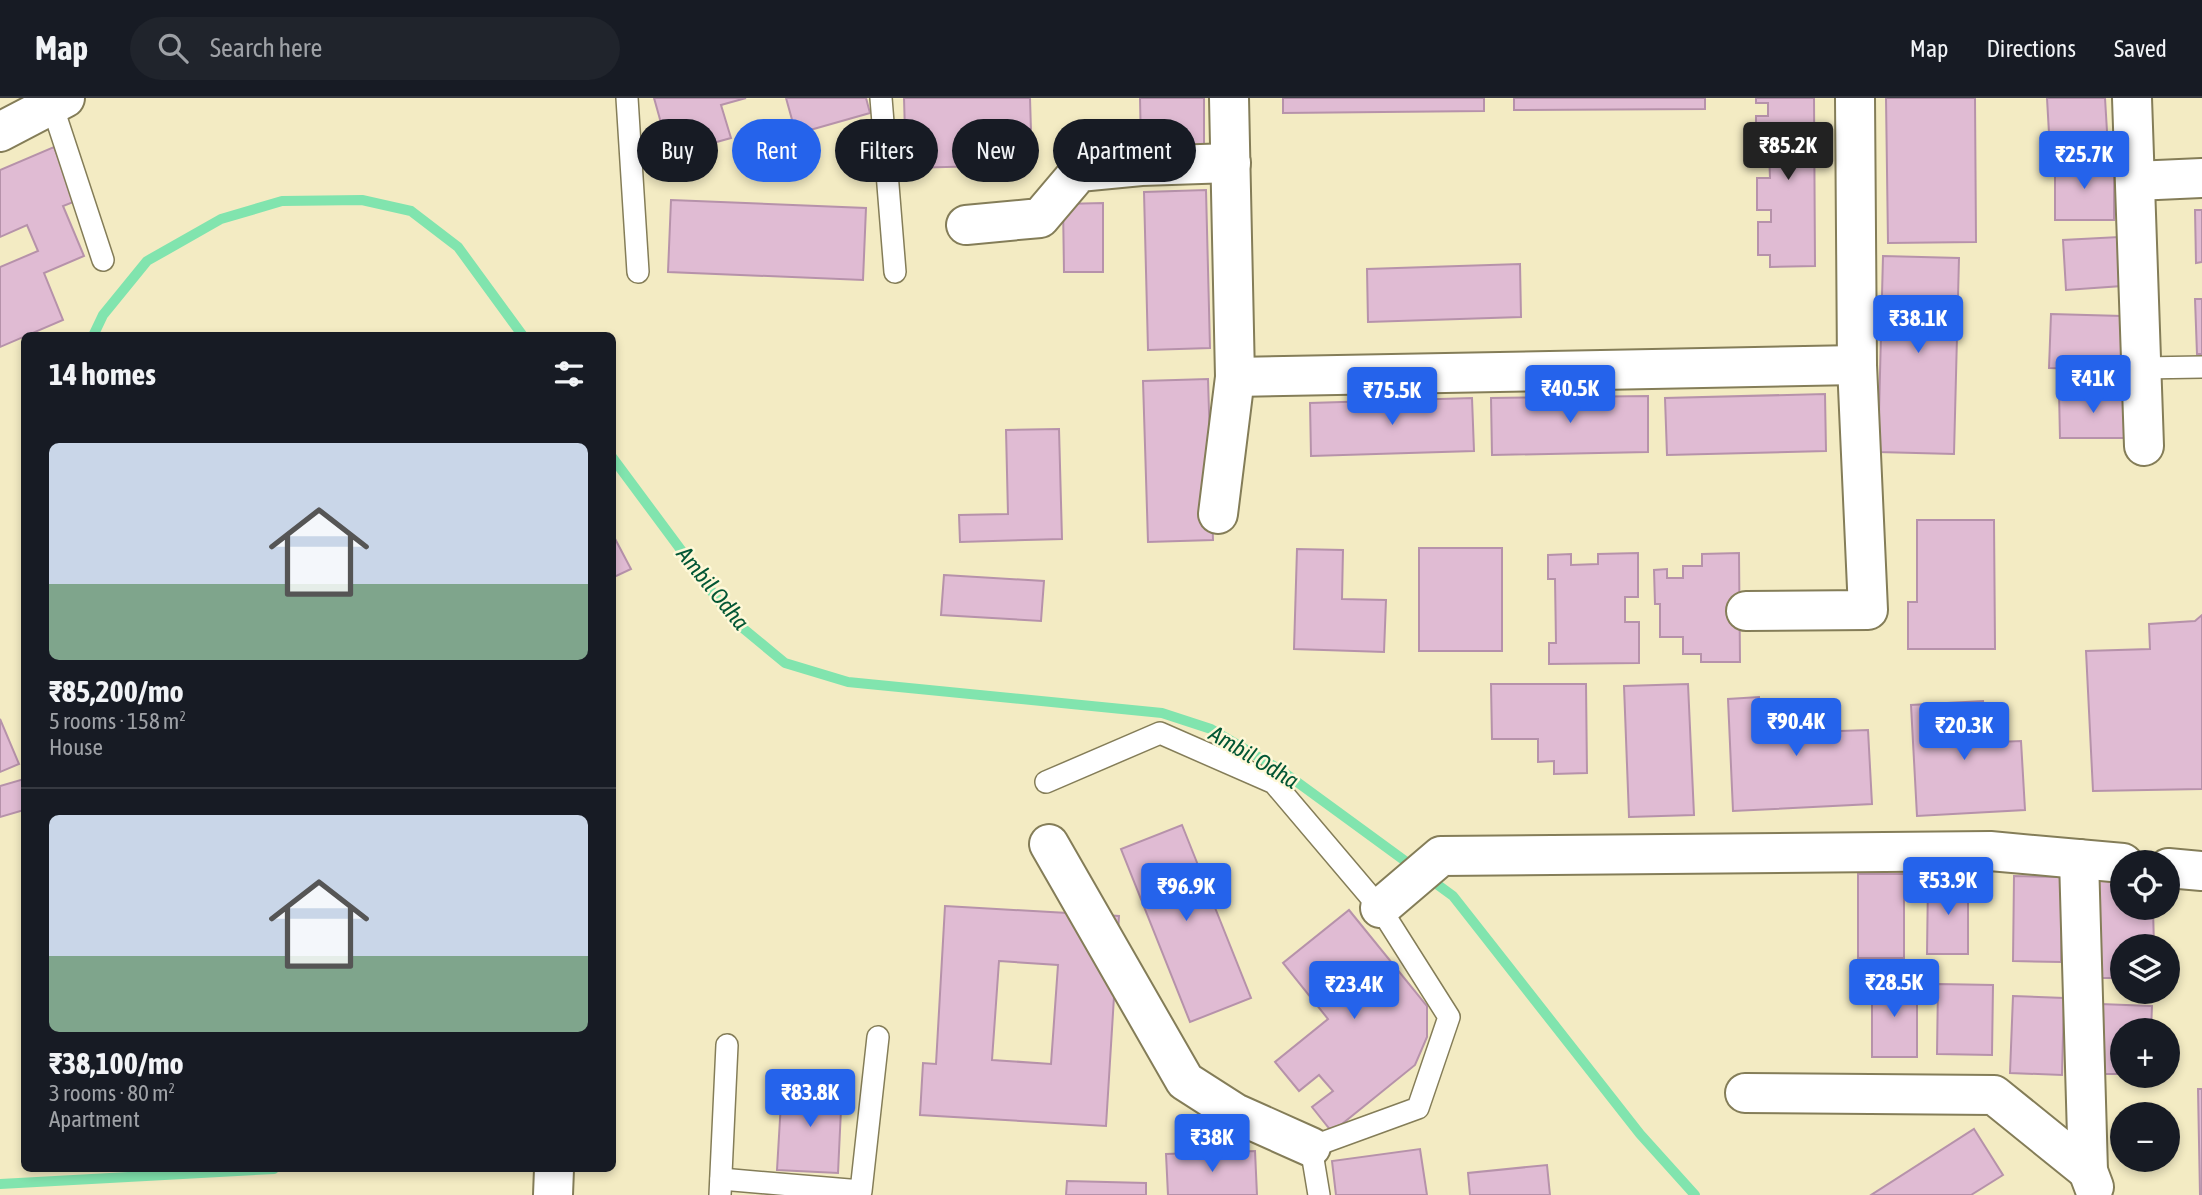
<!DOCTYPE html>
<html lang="en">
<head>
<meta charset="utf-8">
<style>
  body { margin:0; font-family:"Asap Condensed",sans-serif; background:#20242c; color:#f1f3f6; height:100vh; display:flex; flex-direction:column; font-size:26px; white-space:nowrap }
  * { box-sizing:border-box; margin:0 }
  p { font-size:23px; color:#9ea1a6 }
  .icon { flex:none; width:38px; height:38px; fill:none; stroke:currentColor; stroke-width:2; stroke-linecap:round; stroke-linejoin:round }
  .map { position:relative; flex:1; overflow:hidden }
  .panel { position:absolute; left:21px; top:234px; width:595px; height:840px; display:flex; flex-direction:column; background:#171b24; border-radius:10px; box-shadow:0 4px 10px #0003 }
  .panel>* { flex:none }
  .top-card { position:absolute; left:637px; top:21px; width:665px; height:63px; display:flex; gap:14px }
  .controls { position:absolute; left:2110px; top:752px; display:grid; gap:14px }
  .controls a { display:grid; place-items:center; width:70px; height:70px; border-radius:50%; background:#171b24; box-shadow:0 4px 10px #0003; font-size:35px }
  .price { position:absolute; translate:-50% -60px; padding:0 16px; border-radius:7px; background:#2563eb; color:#fff; font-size:23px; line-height:46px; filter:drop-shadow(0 2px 4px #0008) }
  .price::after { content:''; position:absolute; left:50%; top:42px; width:21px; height:16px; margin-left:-10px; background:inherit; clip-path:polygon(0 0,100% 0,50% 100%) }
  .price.on { background:#222; color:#fff }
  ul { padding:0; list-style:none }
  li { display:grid; align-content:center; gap:14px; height:371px; padding:0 28px }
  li+li { border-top:2px solid #363941 }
  li span { display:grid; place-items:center; height:217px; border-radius:10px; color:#555 }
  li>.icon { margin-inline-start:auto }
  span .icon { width:126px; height:126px; fill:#fffc; stroke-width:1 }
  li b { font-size:30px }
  h2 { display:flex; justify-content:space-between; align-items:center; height:84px; padding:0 28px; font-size:30px }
  .tag { padding:0 24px; border-radius:32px; background:#171b24; box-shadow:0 4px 10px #0003; font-size:24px; line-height:63px }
  .tag.on { background:#2563eb; color:#fff }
  header { display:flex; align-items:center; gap:42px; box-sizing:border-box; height:98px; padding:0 35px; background:#171b24; border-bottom:2px solid #363941 }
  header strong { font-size:33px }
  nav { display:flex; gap:38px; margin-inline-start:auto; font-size:24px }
  .search { width:490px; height:63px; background:#20242c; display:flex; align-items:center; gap:18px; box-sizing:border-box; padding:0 24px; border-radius:38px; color:#9ea1a6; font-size:26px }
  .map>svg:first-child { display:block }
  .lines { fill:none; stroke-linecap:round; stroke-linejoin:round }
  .stream { stroke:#81e4ae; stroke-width:10 }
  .building { fill:#e0bbd3; stroke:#b692aa; stroke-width:2; fill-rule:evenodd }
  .service-casing { stroke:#847d58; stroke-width:24 }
  .minor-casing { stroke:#847d58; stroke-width:42 }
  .tertiary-casing { stroke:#847d58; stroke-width:42 }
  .service { stroke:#fff; stroke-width:21 }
  .minor { stroke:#fff; stroke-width:38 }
  .tertiary { stroke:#fff; stroke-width:38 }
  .labels { text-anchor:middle; stroke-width:5; stroke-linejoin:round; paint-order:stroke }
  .water-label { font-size:23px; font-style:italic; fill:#025634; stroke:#fef8d8 }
</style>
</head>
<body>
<header>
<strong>Map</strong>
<div class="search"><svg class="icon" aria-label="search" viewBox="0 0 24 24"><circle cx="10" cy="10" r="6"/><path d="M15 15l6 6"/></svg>Search here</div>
<nav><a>Map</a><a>Directions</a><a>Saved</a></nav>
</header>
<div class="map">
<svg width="2202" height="1097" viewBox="0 0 2202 1097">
  <rect width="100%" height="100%" fill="#f3ebc3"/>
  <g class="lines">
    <g class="stream">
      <polyline points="93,238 103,217 147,163 221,121 282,103 362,102 411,113 458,149 523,238"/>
      <polyline points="612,359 733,522 785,565 848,584 1162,615 1211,631 1282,673 1453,798 1640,1036 1695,1097"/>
      <polyline points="0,1086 274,1071"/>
    </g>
  </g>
  <g class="building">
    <polygon points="654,0 746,0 721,7 731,40 670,57"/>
    <polygon points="786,0 866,0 870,15 796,36"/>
    <polygon points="904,0 1030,0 1032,67 906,70"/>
    <polygon points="1140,0 1204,0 1204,49 1141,50"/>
    <polygon points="1283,0 1484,0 1484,13 1283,15"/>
    <polygon points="1514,0 1705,0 1705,11 1514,12"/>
    <polygon points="1756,0 1814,0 1815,168 1770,169 1770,157 1758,157 1758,124 1771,124 1771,112 1757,112 1757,80 1770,80 1769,54 1756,54 1756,18 1768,18 1768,5 1756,5"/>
    <polygon points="1886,0 1975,0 1976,144 1888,145"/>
    <polygon points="2047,0 2105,0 2108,50 2050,53"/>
    <polygon points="54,49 76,103 63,108 84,158 44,175 63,222 0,249 0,169 38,153 27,127 0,139 0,72"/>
    <rect x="2055" y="65" width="59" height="57"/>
    <polygon points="1206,92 1210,250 1148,252 1144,94"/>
    <polygon points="671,102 866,110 863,182 668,174"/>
    <polygon points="1103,105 1103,174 1064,174 1063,106"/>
    <polygon points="2195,112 2202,112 2202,164 2196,165"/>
    <polygon points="2119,139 2122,188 2066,192 2063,142"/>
    <polygon points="1883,158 1959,160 1954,356 1878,354"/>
    <polygon points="1520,166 1521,219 1368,224 1367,171"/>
    <polygon points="2195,201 2202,201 2202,256 2197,256"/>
    <polygon points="2051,216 2122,218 2121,272 2049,270"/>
    <polygon points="1208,281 1213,442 1148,444 1143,283"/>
    <polygon points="2126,293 2126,340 2060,340 2059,294"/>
    <polygon points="1825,296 1826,353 1667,357 1665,300"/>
    <polygon points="1648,298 1648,354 1492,357 1491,300"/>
    <polygon points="1472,300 1474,353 1311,358 1310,305"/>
    <polygon points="1059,331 1062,441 960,444 959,417 1008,416 1006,332"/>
    <polygon points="1917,422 1994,422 1995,551 1908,551 1908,504 1917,504"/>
    <polygon points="612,435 631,471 612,480"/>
    <rect x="1419" y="450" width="83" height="103"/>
    <polygon points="1297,451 1343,452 1342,501 1386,502 1384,554 1294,551"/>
    <polygon points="1638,455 1638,499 1625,499 1625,524 1639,524 1639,565 1549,566 1549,545 1556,545 1555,481 1548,481 1548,457 1571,456 1571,467 1598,466 1598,456"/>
    <polygon points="1739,455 1740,564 1701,564 1701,556 1683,556 1683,539 1660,539 1660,506 1655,506 1654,472 1667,471 1667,480 1683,480 1683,468 1702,468 1702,456"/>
    <polygon points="944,477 1044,483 1041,523 941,517"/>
    <polygon points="2202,517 2202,691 2093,693 2086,553 2150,551 2149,526 2195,523"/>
    <polygon points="1491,586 1586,586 1587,675 1554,676 1554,663 1538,664 1538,641 1492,641"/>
    <polygon points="1688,586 1694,717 1629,719 1624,588"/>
    <polygon points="1759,599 1760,611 1839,607 1840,633 1868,632 1872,706 1733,713 1728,601"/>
    <polygon points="1983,603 1984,616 1996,615 1998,644 2021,643 2025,712 1917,718 1911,607"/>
    <polygon points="0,621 19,666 0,674"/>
    <polygon points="24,681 24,712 0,719 0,688"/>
    <polygon points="1182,727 1251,900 1190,924 1121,751"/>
    <rect x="1858" y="776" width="46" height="84"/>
    <polygon points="2014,778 2062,779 2061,864 2013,863"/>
    <polygon points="1928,782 1968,782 1968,856 1927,856"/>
    <polygon points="2094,782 2123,782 2123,810 2153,810 2154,849 2123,849 2123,880 2095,880"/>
    <path d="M945 808 1119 818 1106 1028 920 1017 923 965 936 966ZM999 863 1058 867 1051 966 992 962Z"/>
    <polygon points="1349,812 1427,908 1427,939 1415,967 1332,1034 1312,1009 1333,993 1319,977 1299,993 1275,964 1328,921 1283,865"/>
    <rect x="1872" y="883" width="45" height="76"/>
    <polygon points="1938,886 1993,887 1992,957 1937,956"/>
    <polygon points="2013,898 2064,900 2062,977 2010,975"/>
    <polygon points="2100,906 2152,908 2151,933 2123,933 2123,976 2098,976"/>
    <polygon points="782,987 842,990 838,1075 777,1072"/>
    <polygon points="2198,991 2202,991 2202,1097 2200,1097"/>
    <polygon points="1974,1031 2003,1077 1971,1097 1871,1097"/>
    <polygon points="1420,1051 1427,1097 1336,1097 1332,1063"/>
    <polygon points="1255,1053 1257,1097 1168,1097 1166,1056"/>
    <polygon points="1547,1067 1550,1097 1470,1097 1468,1075"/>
    <polygon points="1067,1083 1146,1085 1146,1097 1066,1097"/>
  </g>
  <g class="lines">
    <defs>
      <g id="service">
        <polyline points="627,0 638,174"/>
        <polyline points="881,0 895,174"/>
        <polyline points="52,7 103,162"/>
        <polyline points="2142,270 2202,269"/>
        <polyline points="1046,684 1160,635 1274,685 1380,810 1449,919 1418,1010 1311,1049 1319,1097"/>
        <polyline points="721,1081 861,1093 878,939"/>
        <polyline points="720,1097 727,947"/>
      </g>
      <g id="minor">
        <polyline points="2132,0 2144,348"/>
        <polyline points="2135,83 2202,80"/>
        <polyline points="966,127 1040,120 1079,74 1141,68 1231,65"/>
        <polyline points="1235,279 1857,267"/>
        <polyline points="1218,416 1235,279 1229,0"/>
        <polyline points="1746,513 1868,512 1857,267 1855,0"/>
        <polyline points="1049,746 1185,983 1235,1015 1311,1049"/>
        <polyline points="2079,761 2088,1073 2094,1089"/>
        <polyline points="2168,770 2202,773"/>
        <polyline points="1380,810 1441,758 1990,753 2123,765"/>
        <polyline points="1745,995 1994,997 2088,1073"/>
        <polyline points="553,1097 554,1071"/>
      </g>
      <polyline id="tertiary" points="0,34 65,0"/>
    </defs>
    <use href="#service" class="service-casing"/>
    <use href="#minor" class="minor-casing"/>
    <use href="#tertiary" class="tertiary-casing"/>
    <use href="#service" class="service"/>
    <use href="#minor" class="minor"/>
    <use href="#tertiary" class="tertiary"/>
  </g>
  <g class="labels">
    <g class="water-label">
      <text transform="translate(713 490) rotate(51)" y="8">Ambil Odha</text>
      <text transform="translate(1254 659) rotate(31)" y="8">Ambil Odha</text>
    </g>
  </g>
</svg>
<div class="controls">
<a><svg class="icon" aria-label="locate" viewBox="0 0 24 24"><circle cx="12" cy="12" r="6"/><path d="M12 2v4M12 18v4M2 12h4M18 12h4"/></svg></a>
<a><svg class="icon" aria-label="layers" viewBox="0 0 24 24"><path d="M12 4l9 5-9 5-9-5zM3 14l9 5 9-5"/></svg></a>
<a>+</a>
<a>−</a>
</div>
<b class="price on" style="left:1788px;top:84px">₹85.2K</b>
<b class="price" style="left:2084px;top:93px">₹25.7K</b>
<b class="price" style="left:1918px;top:257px">₹38.1K</b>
<b class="price" style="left:2093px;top:317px">₹41K</b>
<b class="price" style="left:1570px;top:327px">₹40.5K</b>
<b class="price" style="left:1392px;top:329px">₹75.5K</b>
<b class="price" style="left:1796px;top:660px">₹90.4K</b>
<b class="price" style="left:1964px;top:664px">₹20.3K</b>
<b class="price" style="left:1948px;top:819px">₹53.9K</b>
<b class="price" style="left:1186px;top:825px">₹96.9K</b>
<b class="price" style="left:1894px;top:921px">₹28.5K</b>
<b class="price" style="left:1354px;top:923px">₹23.4K</b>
<b class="price" style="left:810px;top:1031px">₹83.8K</b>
<b class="price" style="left:1212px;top:1076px">₹38K</b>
<div class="top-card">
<a class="tag">Buy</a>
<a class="tag on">Rent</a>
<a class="tag">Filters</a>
<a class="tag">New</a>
<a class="tag">Apartment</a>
</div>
<section class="panel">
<h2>14 homes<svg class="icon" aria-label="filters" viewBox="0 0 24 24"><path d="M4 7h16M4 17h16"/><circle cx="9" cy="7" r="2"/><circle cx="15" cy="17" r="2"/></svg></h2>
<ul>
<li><span style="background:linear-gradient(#c9d6e8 65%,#7fa58c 0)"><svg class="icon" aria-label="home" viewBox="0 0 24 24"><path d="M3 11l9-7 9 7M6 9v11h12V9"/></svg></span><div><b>₹85,200/mo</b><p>5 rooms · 158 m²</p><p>House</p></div></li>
<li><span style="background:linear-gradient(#c9d6e8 65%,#7fa58c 0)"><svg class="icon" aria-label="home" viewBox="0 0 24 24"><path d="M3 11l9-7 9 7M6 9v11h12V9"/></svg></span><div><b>₹38,100/mo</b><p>3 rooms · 80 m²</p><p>Apartment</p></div></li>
</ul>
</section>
</div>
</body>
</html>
